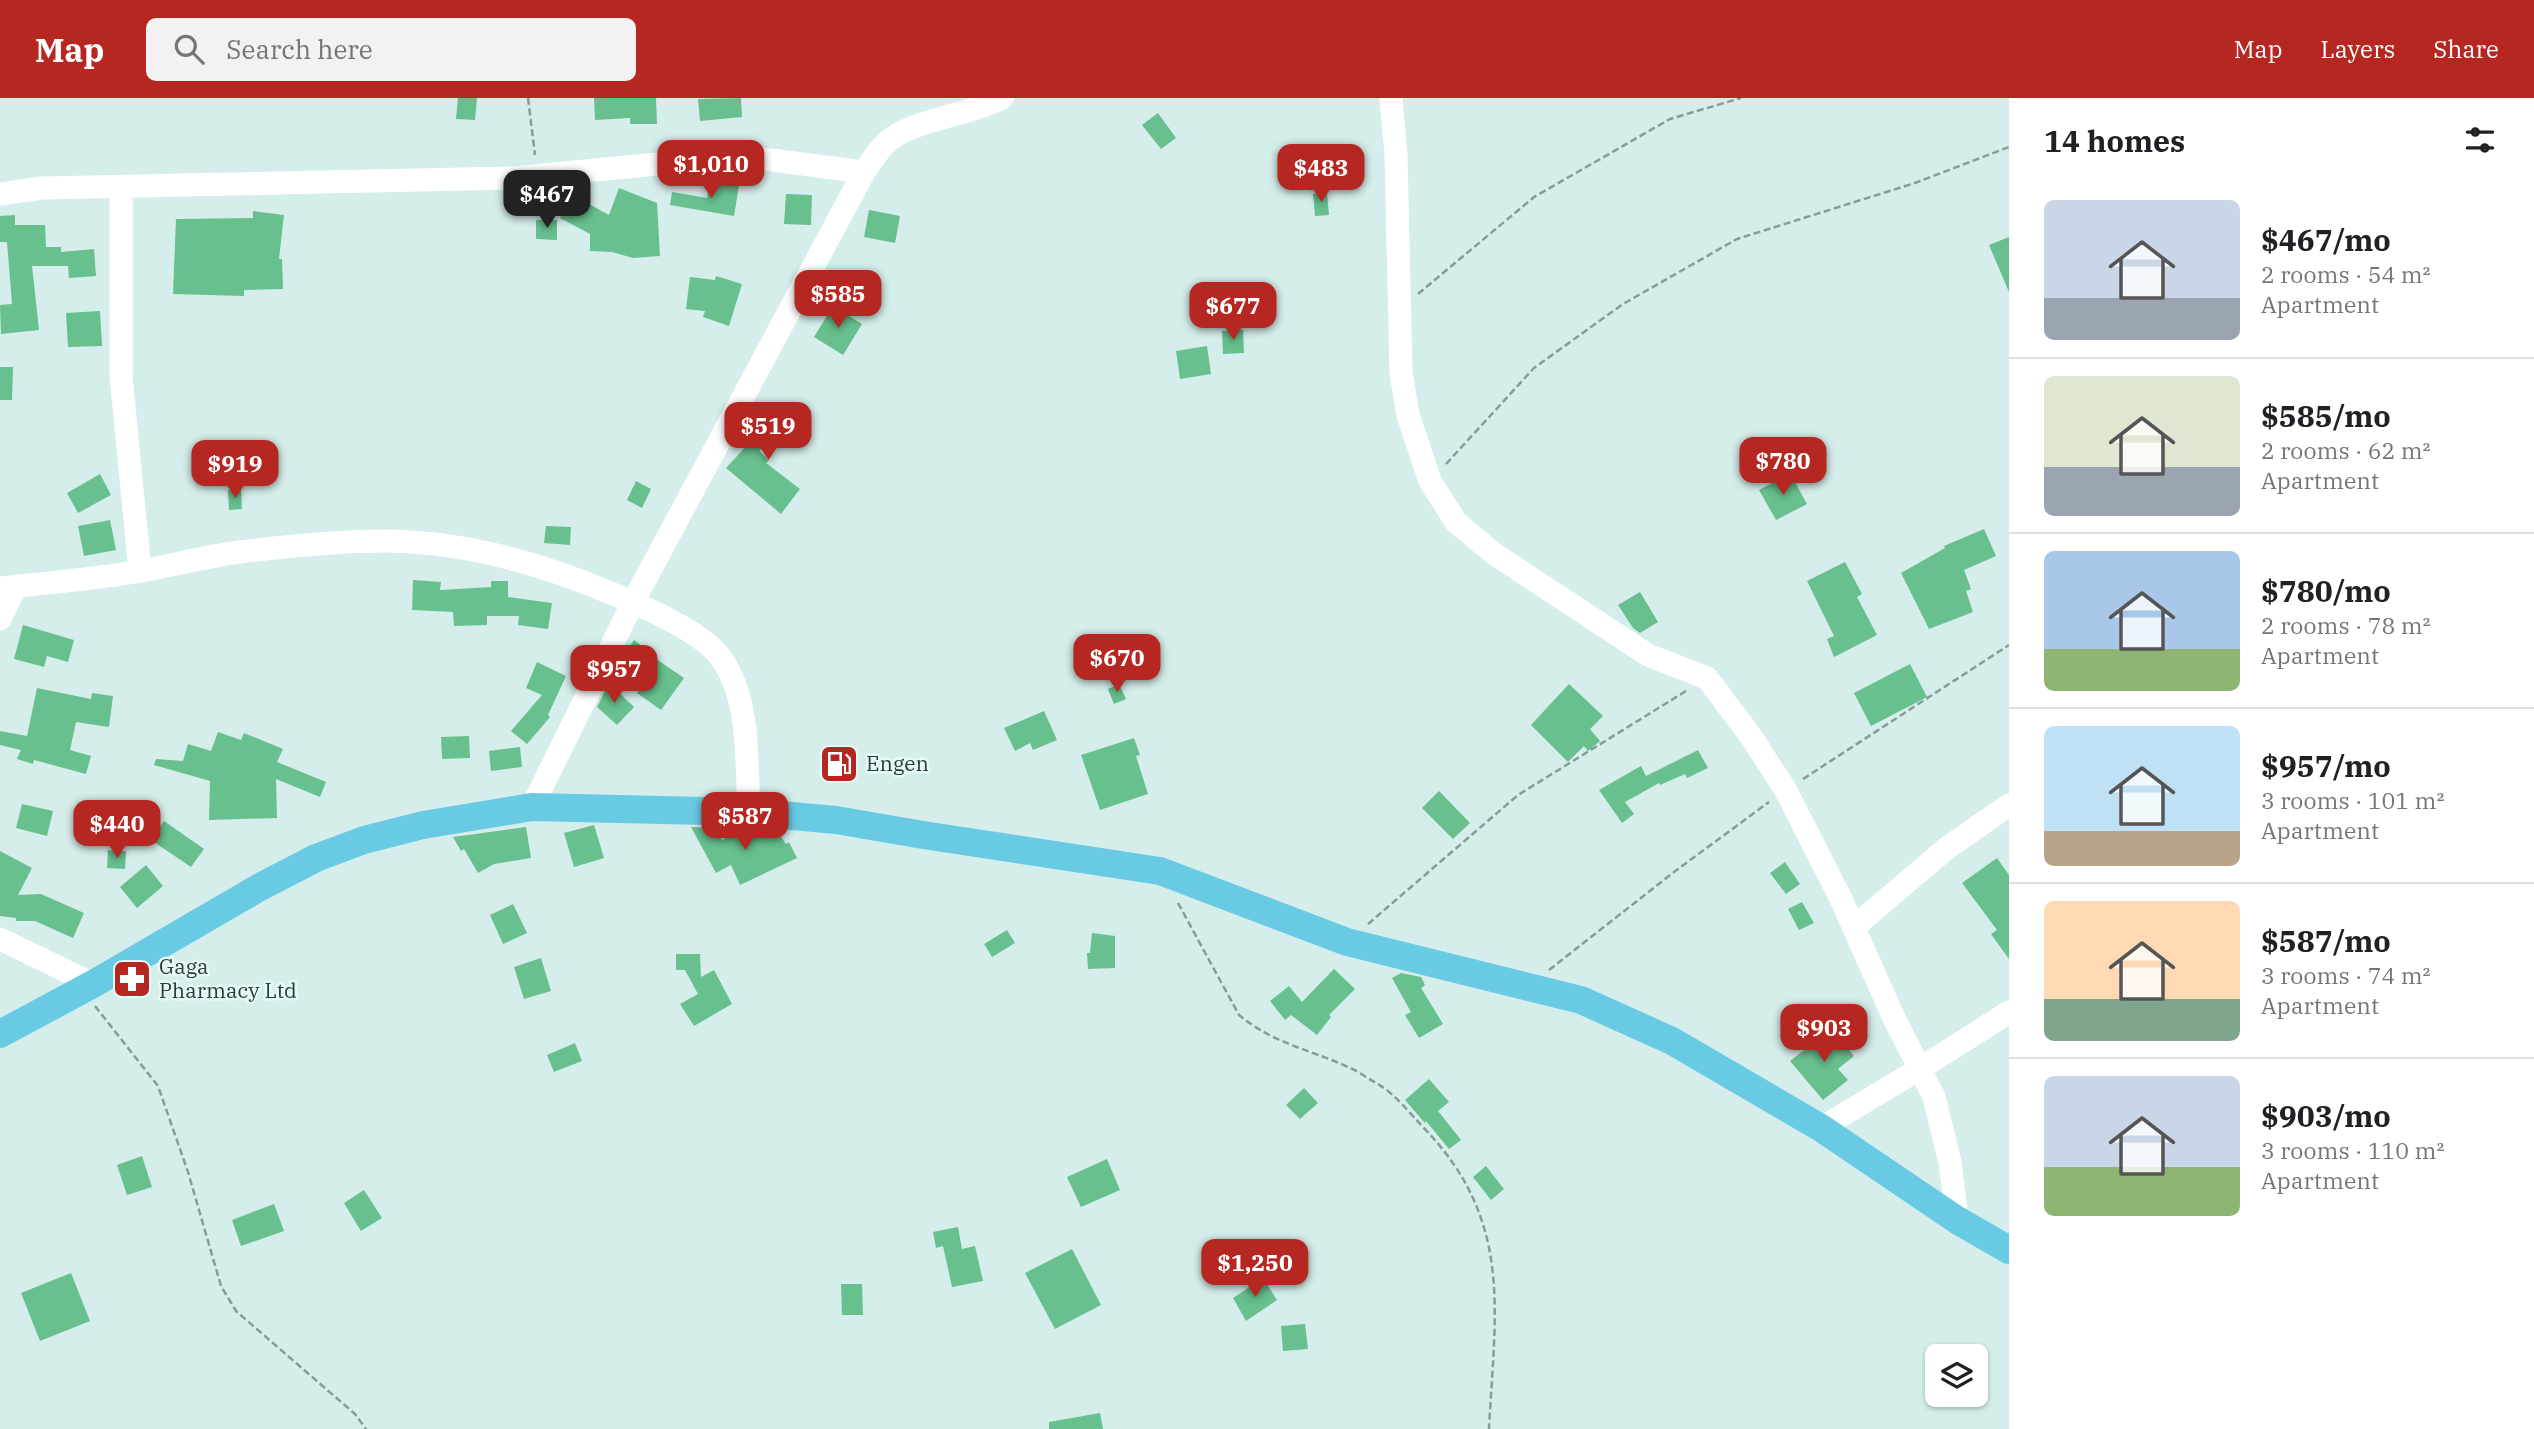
<!DOCTYPE html>
<html lang="en">
<head>
<meta charset="utf-8">
<style>
  body { margin:0; font-family:"IBM Plex Serif",serif; background:#f2f2f2; color:#202124; height:100vh; display:flex; flex-direction:column; font-size:26px; white-space:nowrap }
  * { box-sizing:border-box; margin:0 }
  p { font-size:23px; color:#757577 }
  .icon { flex:none; width:38px; height:38px; fill:none; stroke:currentColor; stroke-width:2; stroke-linecap:round; stroke-linejoin:round }
  .map { position:relative; flex:1; overflow:hidden }
  .drawer { display:flex; flex-direction:column; background:#fff; width:525px }
  .drawer>* { flex:none }
  .tools { position:absolute; left:1925px; top:1246px; display:grid; gap:14px }
  .tools a { display:grid; place-items:center; width:63px; height:63px; border-radius:10px; background:#fff; box-shadow:0 2px 5px #0004; font-size:35px }
  .price { position:absolute; translate:-50% -60px; padding:0 16px; border-radius:14px; background:#b62721; color:#fff; font-size:23px; line-height:46px; filter:drop-shadow(0 2px 4px #0008) }
  .price::after { content:''; position:absolute; left:50%; top:42px; width:21px; height:16px; margin-left:-10px; background:inherit; clip-path:polygon(0 0,100% 0,50% 100%) }
  .price.current { background:#222; color:#fff }
  ul { padding:0; list-style:none }
  li { display:flex; align-items:center; gap:21px; height:175px; padding:0 35px }
  li+li { border-top:2px solid #e0e0e0 }
  li span { display:grid; place-items:center; flex:none; width:196px; height:140px; border-radius:10px; color:#555 }
  li>.icon { margin-inline-start:auto }
  span .icon { width:84px; height:84px; fill:#fffc; stroke-width:1 }
  li b { font-size:30px }
  h2 { display:flex; justify-content:space-between; align-items:center; height:84px; padding:0 35px; font-size:30px }
  header { display:flex; align-items:center; gap:42px; box-sizing:border-box; height:98px; padding:0 35px; background:#b62721; color:#fff }
  header strong { font-size:33px }
  nav { display:flex; gap:38px; margin-inline-start:auto; font-size:24px }
  .search { width:490px; height:63px; background:#f2f2f2; display:flex; align-items:center; gap:18px; box-sizing:border-box; padding:0 24px; border-radius:10px; color:#757577; font-size:26px }
  main { display:flex; flex:1; min-height:0 }
  .map>svg:first-child { display:block }
  .building { fill:#67c08e }
  .lines { fill:none; stroke-linecap:round; stroke-linejoin:round }
  .path { stroke:#899a98; stroke-width:2.5; stroke-dasharray:7 3.5; stroke-linecap:butt }
  .minor { stroke:#fff; stroke-width:23 }
  .major { stroke:#68cbe3; stroke-width:28 }
  .labels { text-anchor:middle; stroke-width:5; stroke-linejoin:round; paint-order:stroke }
  .poi-label { font-size:21px; fill:#313a39; stroke:#e2fbf9; text-anchor:start }
</style>
</head>
<body>
<header>
<strong>Map</strong>
<div class="search"><svg class="icon" aria-label="search" viewBox="0 0 24 24"><circle cx="10" cy="10" r="6"/><path d="M15 15l6 6"/></svg>Search here</div>
<nav><a>Map</a><a>Layers</a><a>Share</a></nav>
</header>
<main>
<div class="map">
<svg width="2009" height="1331" viewBox="0 0 2009 1331">
  <rect width="100%" height="100%" fill="#d5eeeb"/>
  <g class="building">
    <polygon points="458,0 477,0 475,22 456,21"/>
    <polygon points="594,0 656,0 657,26 630,26 630,20 595,22"/>
    <polygon points="741,0 742,19 700,23 698,1"/>
    <polygon points="1158,15 1176,40 1161,51 1142,27"/>
    <polygon points="710,83 739,88 734,118 670,107 672,94 707,100"/>
    <polygon points="619,90 657,105 660,158 633,160 612,154 590,153 590,136 560,120 573,97 609,117"/>
    <polygon points="1327,95 1329,117 1315,118 1313,96"/>
    <polygon points="786,96 812,97 811,127 784,126"/>
    <polygon points="869,112 900,118 895,145 864,139"/>
    <polygon points="253,113 284,117 279,161 282,161 283,191 244,192 244,198 173,196 176,121 253,120"/>
    <polygon points="15,117 15,127 45,127 46,149 61,149 61,154 94,151 96,178 69,180 68,168 32,168 39,232 1,236 0,207 12,206 7,144 0,144 0,118"/>
    <polygon points="536,122 557,122 557,142 536,141"/>
    <polygon points="2009,139 2009,194 1989,147"/>
    <polygon points="716,178 742,186 729,228 703,219 705,213 686,211 690,179 715,182"/>
    <polygon points="833,208 862,226 843,257 814,239"/>
    <polygon points="100,213 102,248 68,249 66,215"/>
    <polygon points="1243,232 1244,255 1223,256 1222,233"/>
    <polygon points="1207,248 1211,276 1180,281 1176,253"/>
    <polygon points="0,269 13,269 12,302 0,302"/>
    <polygon points="774,308 809,340 796,350 779,331 759,353 769,362 766,365 800,391 781,416 726,370 761,332 756,328"/>
    <polygon points="1790,375 1807,406 1776,422 1759,392"/>
    <polygon points="100,376 111,397 78,415 67,395"/>
    <polygon points="636,383 651,391 642,410 627,402"/>
    <polygon points="241,391 242,411 229,412 228,392"/>
    <polygon points="110,422 116,452 84,458 78,428"/>
    <polygon points="546,428 571,429 570,447 544,445"/>
    <polygon points="1984,431 1996,458 1964,472 1971,491 1966,493 1973,514 1929,531 1901,475 1945,450 1944,448"/>
    <polygon points="1845,464 1862,496 1857,499 1877,537 1834,559 1827,541 1834,538 1807,483"/>
    <polygon points="413,482 441,484 440,492 491,489 491,483 508,483 508,499 552,505 548,531 518,527 519,518 487,518 487,527 454,528 453,514 412,512"/>
    <polygon points="1640,494 1658,524 1640,535 1633,530 1618,507"/>
    <polygon points="23,527 74,542 68,564 47,558 44,569 14,561"/>
    <polygon points="634,542 647,552 646,554 684,580 661,612 637,595 647,580 621,561"/>
    <polygon points="537,564 566,578 548,617 550,619 527,646 511,633 542,597 526,590"/>
    <polygon points="1910,566 1927,599 1871,628 1854,595"/>
    <polygon points="609,585 634,609 617,627 597,609"/>
    <polygon points="1119,586 1126,601 1114,606 1108,591"/>
    <polygon points="1569,586 1603,618 1590,631 1600,643 1588,653 1584,648 1568,664 1531,627"/>
    <polygon points="37,590 91,601 92,595 113,598 109,629 76,624 70,652 91,658 86,676 34,662 33,666 17,661 21,652 0,647 0,633 27,638"/>
    <polygon points="1044,613 1057,642 1033,652 1030,645 1015,653 1004,630"/>
    <polygon points="218,634 241,642 244,635 283,651 277,664 326,684 320,699 276,681 277,720 209,722 210,683 154,667 156,661 183,663 188,646 211,653"/>
    <polygon points="469,638 470,660 442,661 441,639"/>
    <polygon points="1134,640 1140,657 1136,658 1148,696 1100,712 1081,657"/>
    <polygon points="520,649 522,669 491,673 489,653"/>
    <polygon points="1698,652 1708,670 1687,680 1685,676 1660,687 1659,685 1625,704 1634,716 1622,725 1599,692 1641,668 1646,678"/>
    <polygon points="1439,693 1470,725 1453,741 1422,710"/>
    <polygon points="22,706 53,713 47,738 16,730"/>
    <polygon points="164,723 204,751 191,769 151,742"/>
    <polygon points="594,727 604,760 574,769 564,735"/>
    <polygon points="526,729 531,760 494,766 478,775 464,751 461,753 453,739"/>
    <polygon points="691,729 715,730 722,742 739,733 745,744 761,732 777,733 786,746 789,744 797,760 740,787 731,767 716,775"/>
    <polygon points="108,752 126,753 125,771 107,770"/>
    <polygon points="0,753 32,770 18,797 41,796 84,815 73,840 35,823 16,823 16,820 0,818"/>
    <polygon points="1997,760 2009,777 2009,861 1991,836 1997,832 1962,785"/>
    <polygon points="1785,764 1800,786 1786,796 1770,775"/>
    <polygon points="146,767 163,788 137,810 120,789"/>
    <polygon points="1802,804 1814,825 1799,832 1788,811"/>
    <polygon points="513,806 527,835 503,846 490,817"/>
    <polygon points="1007,832 1015,845 992,859 984,846"/>
    <polygon points="1092,835 1115,838 1115,870 1088,871 1087,855 1090,855"/>
    <polygon points="676,856 700,856 701,879 714,872 732,906 694,928 680,906 698,896 685,872 676,872"/>
    <polygon points="541,860 551,893 524,901 514,869"/>
    <polygon points="1334,871 1355,891 1329,917 1331,919 1317,937 1291,917 1285,922 1270,903 1289,888 1302,904"/>
    <polygon points="1401,875 1421,879 1425,887 1421,890 1443,926 1419,940 1405,917 1411,914 1392,880"/>
    <polygon points="1832,931 1854,958 1838,971 1848,982 1823,1002 1790,963"/>
    <polygon points="575,945 582,963 554,974 547,957"/>
    <polygon points="1429,981 1449,1004 1438,1013 1461,1042 1449,1051 1426,1023 1425,1025 1405,1002"/>
    <polygon points="1304,990 1318,1005 1300,1021 1286,1007"/>
    <polygon points="142,1058 152,1089 127,1097 117,1067"/>
    <polygon points="1107,1061 1120,1092 1081,1109 1067,1079"/>
    <polygon points="1486,1068 1504,1091 1491,1102 1473,1079"/>
    <polygon points="364,1092 382,1120 361,1133 344,1105"/>
    <polygon points="274,1106 284,1133 241,1148 232,1122"/>
    <polygon points="958,1129 962,1151 975,1148 983,1183 952,1189 943,1148 936,1150 933,1134"/>
    <polygon points="1072,1151 1101,1207 1055,1231 1025,1175"/>
    <polygon points="71,1175 90,1223 40,1243 21,1195"/>
    <polygon points="1263,1180 1277,1202 1246,1223 1233,1200"/>
    <polygon points="841,1186 862,1186 863,1217 842,1217"/>
    <polygon points="1305,1226 1308,1251 1283,1253 1281,1228"/>
    <polygon points="1100,1315 1103,1331 1049,1331 1049,1324"/>
  </g>
  <g class="lines">
    <g class="path">
      <polyline points="528,0 535,57"/>
      <polyline points="1418,196 1534,99 1670,21 1741,0"/>
      <polyline points="1446,366 1534,270 1623,206 1737,141 1915,85 2009,49"/>
      <polyline points="1803,681 2009,547"/>
      <path d="M1178 805 1239 917C1274 946 1309 951 1348 969 1358 973 1367 980 1376 985 1394 995 1408 1013 1422 1028 1514 1122 1495 1212 1489 1331"/>
      <polyline points="1368,826 1518,697 1686,593"/>
      <polyline points="1549,872 1674,774 1769,704"/>
      <polyline points="95,908 158,988 188,1074 221,1188 236,1213 355,1316 366,1331"/>
    </g>
    <g class="minor">
      <polyline points="1391,0 1396,56 1401,275 1408,317 1430,383 1456,424 1493,455 1648,557 1707,580 1750,637 1785,691 1841,801 1893,918 1934,999 1950,1064 1957,1122"/>
      <polyline points="121,89 121,278 140,473"/>
      <polyline points="0,96 42,90 512,80 741,58 864,74"/>
      <path d="M0 490C47 485 95 481 142 473 174 467 207 458 240 454 288 448 339 443 388 443 467 444 546 467 618 498 647 510 703 535 721 560 751 602 746 665 749 714"/>
      <polyline points="0,521 16,488"/>
      <path d="M532 709 633 504 864 74C872 62 881 48 892 40 921 20 970 17 1002 0"/>
      <polyline points="1854,829 1947,750 2009,707"/>
      <polyline points="0,841 93,886"/>
      <polyline points="1821,1030 1921,970 2009,914"/>
    </g>
    <polyline class="major" points="0,936 93,886 260,789 316,760 364,742 423,727 532,709 749,714 836,722 923,737 1160,773 1347,844 1581,902 1672,943 1821,1030 1957,1122 2009,1152"/>
  </g>
  <defs>
    <symbol id="fuel-square" viewBox="-11 -11 22 22"><rect x="-9" y="-9" width="18" height="18" rx="4" fill="#b62721" stroke="#e2fbf9"/><path d="M-5.5-6h7V0h2V4h1.3V-2.5L3-4.5l.8-.8L6-3V5H2.5V1h-1V6h-7ZM-4.2-4.7v3.2H.2V-4.7Z" fill="#fff"/></symbol>
    <symbol id="pharmacy-square" viewBox="-11 -11 22 22"><rect x="-9" y="-9" width="18" height="18" rx="4" fill="#b62721" stroke="#e2fbf9"/><path d="M-2-6h4v4h4v4h-4v4h-4v-4h-4v-4h4Z" fill="#fff"/></symbol>
  </defs>
  <g fill-rule="evenodd">
    <use href="#fuel-square" x="817" y="644" width="44" height="44"/>
    <use href="#pharmacy-square" x="110" y="859" width="44" height="44"/>
  </g>
  <g class="labels">
    <g class="poi-label">
      <text x="866" y="673">Engen</text>
      <text x="159" y="876">Gaga<tspan x="159" dy="24">Pharmacy Ltd</tspan></text>
    </g>
  </g>
</svg>
<div class="tools">
<a><svg class="icon" aria-label="layers" viewBox="0 0 24 24"><path d="M12 4l9 5-9 5-9-5zM3 14l9 5 9-5"/></svg></a>
</div>
<b class="price" style="left:711px;top:102px">$1,010</b>
<b class="price" style="left:1321px;top:106px">$483</b>
<b class="price current" style="left:547px;top:132px">$467</b>
<b class="price" style="left:838px;top:232px">$585</b>
<b class="price" style="left:1233px;top:244px">$677</b>
<b class="price" style="left:768px;top:364px">$519</b>
<b class="price" style="left:1783px;top:399px">$780</b>
<b class="price" style="left:235px;top:402px">$919</b>
<b class="price" style="left:1117px;top:596px">$670</b>
<b class="price" style="left:614px;top:607px">$957</b>
<b class="price" style="left:745px;top:754px">$587</b>
<b class="price" style="left:117px;top:762px">$440</b>
<b class="price" style="left:1824px;top:966px">$903</b>
<b class="price" style="left:1255px;top:1201px">$1,250</b>
</div>
<section class="drawer">
<h2>14 homes<svg class="icon" aria-label="filters" viewBox="0 0 24 24"><path d="M4 7h16M4 17h16"/><circle cx="9" cy="7" r="2"/><circle cx="15" cy="17" r="2"/></svg></h2>
<ul>
<li><span style="background:linear-gradient(#c9d6e8 70%,#9aa5b1 0)"><svg class="icon" aria-label="home" viewBox="0 0 24 24"><path d="M3 11l9-7 9 7M6 9v11h12V9"/></svg></span><div><b>$467/mo</b><p>2 rooms · 54 m²</p><p>Apartment</p></div></li>
<li><span style="background:linear-gradient(#dfe7d0 65%,#9aa5b1 0)"><svg class="icon" aria-label="home" viewBox="0 0 24 24"><path d="M3 11l9-7 9 7M6 9v11h12V9"/></svg></span><div><b>$585/mo</b><p>2 rooms · 62 m²</p><p>Apartment</p></div></li>
<li><span style="background:linear-gradient(#a9c7e8 70%,#8fb573 0)"><svg class="icon" aria-label="home" viewBox="0 0 24 24"><path d="M3 11l9-7 9 7M6 9v11h12V9"/></svg></span><div><b>$780/mo</b><p>2 rooms · 78 m²</p><p>Apartment</p></div></li>
<li><span style="background:linear-gradient(#bfe0f5 75%,#b9a48a 0)"><svg class="icon" aria-label="home" viewBox="0 0 24 24"><path d="M3 11l9-7 9 7M6 9v11h12V9"/></svg></span><div><b>$957/mo</b><p>3 rooms · 101 m²</p><p>Apartment</p></div></li>
<li><span style="background:linear-gradient(#ffd9b3 70%,#7fa58c 0)"><svg class="icon" aria-label="home" viewBox="0 0 24 24"><path d="M3 11l9-7 9 7M6 9v11h12V9"/></svg></span><div><b>$587/mo</b><p>3 rooms · 74 m²</p><p>Apartment</p></div></li>
<li><span style="background:linear-gradient(#c9d6e8 65%,#8fb573 0)"><svg class="icon" aria-label="home" viewBox="0 0 24 24"><path d="M3 11l9-7 9 7M6 9v11h12V9"/></svg></span><div><b>$903/mo</b><p>3 rooms · 110 m²</p><p>Apartment</p></div></li>
</ul>
</section>
</main>
</body>
</html>
